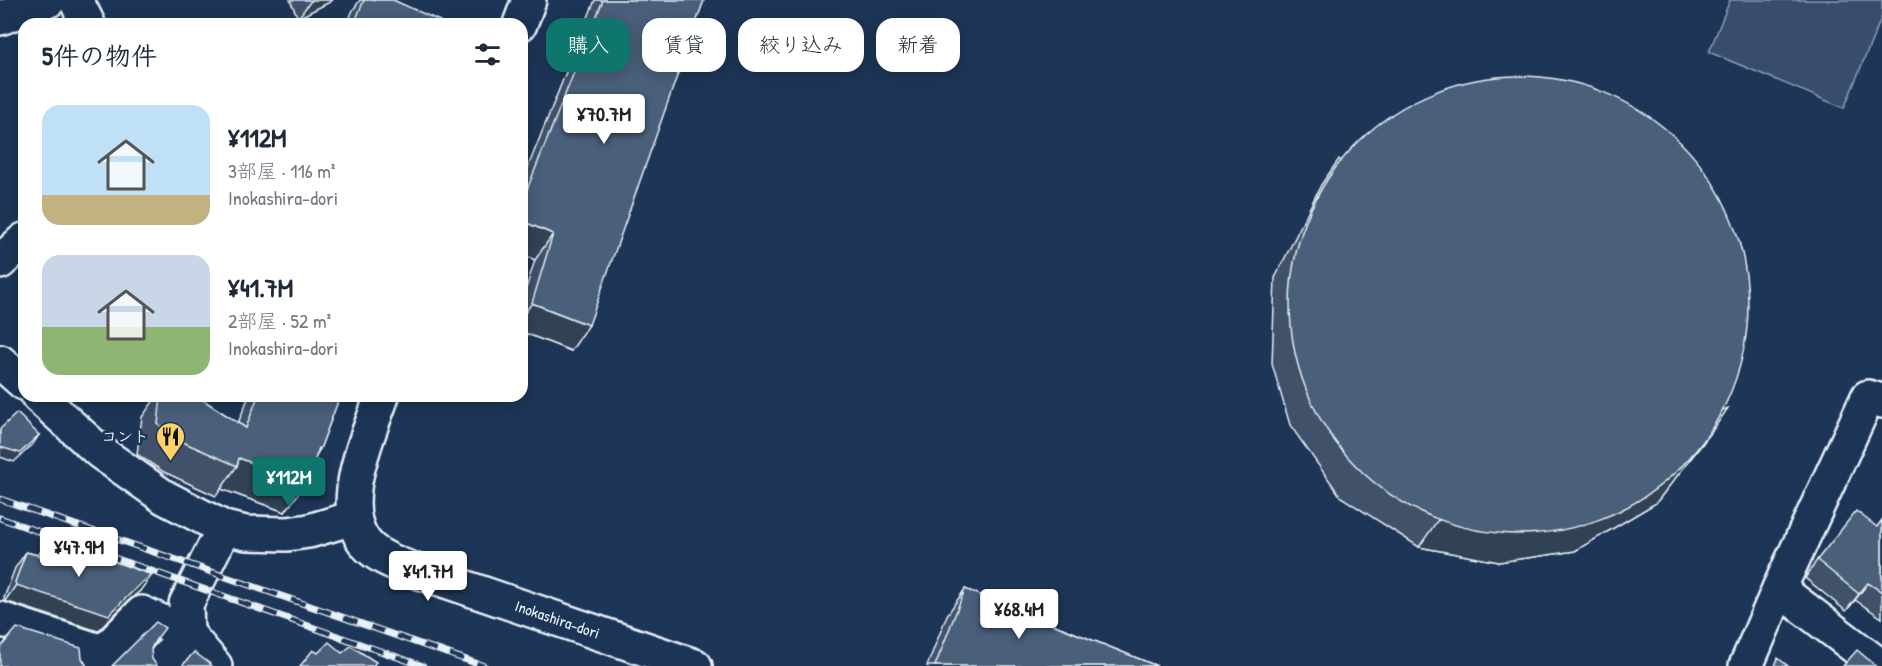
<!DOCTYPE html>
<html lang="ja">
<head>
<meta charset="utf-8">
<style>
  body { margin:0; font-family:"Patrick Hand","Klee One",sans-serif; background:#f2f2f3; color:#1f2937; height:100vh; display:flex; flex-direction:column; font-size:22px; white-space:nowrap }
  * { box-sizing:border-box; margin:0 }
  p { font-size:20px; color:#747a83 }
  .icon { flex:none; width:33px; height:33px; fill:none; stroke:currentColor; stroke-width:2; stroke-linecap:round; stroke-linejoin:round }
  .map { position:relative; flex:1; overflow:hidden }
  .panel { position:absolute; left:18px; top:18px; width:510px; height:384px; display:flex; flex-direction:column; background:#fff; border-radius:18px; box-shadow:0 3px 15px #0003 }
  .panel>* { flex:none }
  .guide { position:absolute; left:546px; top:18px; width:570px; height:54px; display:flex; gap:12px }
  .price { position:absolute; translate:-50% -51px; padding:0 14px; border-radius:6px; background:#fff; color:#222; font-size:20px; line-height:39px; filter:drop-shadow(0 2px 3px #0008) }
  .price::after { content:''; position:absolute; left:50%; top:36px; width:18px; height:14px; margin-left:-9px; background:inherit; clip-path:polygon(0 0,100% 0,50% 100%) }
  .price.selected { background:#0f766e; color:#fff }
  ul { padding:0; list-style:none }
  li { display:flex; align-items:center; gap:18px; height:150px; padding:0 24px }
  li span { display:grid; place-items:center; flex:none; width:168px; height:120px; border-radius:18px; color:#555 }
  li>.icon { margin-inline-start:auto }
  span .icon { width:72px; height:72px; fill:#fffc; stroke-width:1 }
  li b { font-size:26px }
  h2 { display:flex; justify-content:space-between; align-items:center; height:72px; padding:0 24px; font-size:26px }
  .pill { padding:0 21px; border-radius:18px; background:#fff; box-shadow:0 3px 15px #0003; font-size:21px; line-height:54px }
  .pill.selected { background:#0f766e; color:#fff }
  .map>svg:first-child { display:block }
  .green { fill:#374d6c; stroke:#909fb2; stroke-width:1.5 }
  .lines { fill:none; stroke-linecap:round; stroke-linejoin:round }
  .minor-casing { stroke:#e8f1f8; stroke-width:38 }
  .major-casing { stroke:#e8f1f8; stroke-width:38 }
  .minor { stroke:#1d3557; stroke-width:33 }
  .major { stroke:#1d3557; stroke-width:33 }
  .rail-casing { stroke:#e8f1f8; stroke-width:7 }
  .rail { stroke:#1d3557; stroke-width:4.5; stroke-dasharray:14; stroke-linecap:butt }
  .wall { fill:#3f5169; stroke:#e8f1f8; stroke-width:1.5 }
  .shaded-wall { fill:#334255; stroke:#e8f1f8; stroke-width:1.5 }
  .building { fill:#495e7a; stroke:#e8f1f8; stroke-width:1.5 }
  .labels { text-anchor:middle; stroke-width:5; stroke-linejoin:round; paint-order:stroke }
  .poi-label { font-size:16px; font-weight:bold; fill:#e8f1f8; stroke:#1d3557; text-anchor:end }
  .street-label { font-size:16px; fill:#e8f1f8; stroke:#1d3557 }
</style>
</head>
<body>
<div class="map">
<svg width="1882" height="666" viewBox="0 0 1882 666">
  <rect width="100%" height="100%" fill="#1d3557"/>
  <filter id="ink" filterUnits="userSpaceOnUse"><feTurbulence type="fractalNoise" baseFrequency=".0167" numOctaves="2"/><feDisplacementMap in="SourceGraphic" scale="12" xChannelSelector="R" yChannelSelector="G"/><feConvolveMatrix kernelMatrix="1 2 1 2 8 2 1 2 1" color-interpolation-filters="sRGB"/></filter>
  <g filter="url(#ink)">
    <polygon class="green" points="1730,0 1882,0 1882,16 1844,108 1709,52"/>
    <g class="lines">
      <defs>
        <g id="minor">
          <polyline points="76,0 88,24"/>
          <polyline points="0,18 49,0"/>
          <polyline points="0,262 24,240"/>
          <polyline points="0,362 24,383"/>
          <polyline points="38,396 100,452 164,497 224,528 246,533 287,534 309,531 353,518"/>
          <polyline points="1779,589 1880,666"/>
          <polyline points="0,619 102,652"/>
          <polyline points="187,633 186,604 224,528"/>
          <polyline points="90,666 142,613 187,633 215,666"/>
          <polyline points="160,666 187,633"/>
          <polyline points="1746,666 1779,589 1868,397 1882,401"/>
        </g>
        <g id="major">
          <polyline points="520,24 529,0"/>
          <path id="s1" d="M382 396C368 437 332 512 370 548 381 558 397 564 411 569L695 666"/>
        </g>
      </defs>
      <use href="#minor" class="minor-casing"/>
      <use href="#major" class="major-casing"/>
      <use href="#minor" class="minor"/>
      <use href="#major" class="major"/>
      <defs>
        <g id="rail">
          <polyline points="0,499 484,666"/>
          <polyline points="0,518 423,666"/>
        </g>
      </defs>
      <use href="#rail" class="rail-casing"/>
      <use href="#rail" class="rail"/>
    </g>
    <g class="wall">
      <polygon points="290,0 332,0 330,2 298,18"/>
      <polygon points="360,0 393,0 440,24 347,24 353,10"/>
      <polygon points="595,0 704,0 571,351 522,332 522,301 535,260 522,254 522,182"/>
      <polygon points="1339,159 1710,434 1656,503 1575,551 1499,562 1419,547 1341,497 1290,425 1272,364 1275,278 1321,185"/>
      <polygon points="157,396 197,396 238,423 249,396 340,396 320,449 317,454 306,483 285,512 221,489 216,496 164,472 137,454 142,417"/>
      <polygon points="1882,520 1882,618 1855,600 1846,611 1805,578 1817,560 1877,527"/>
      <polygon points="50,539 140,591 129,600 98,631 5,601 4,598 15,568 26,552 38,555"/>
      <polygon points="965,589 1157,666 927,666 947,615"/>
    </g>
    <g class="shaded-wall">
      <polygon points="313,0 332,0 330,2 298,18 310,2"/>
      <polygon points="522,221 553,234 535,260 522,254"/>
      <polygon points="532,303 589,325 571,351 522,332 522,317"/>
      <polygon points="1728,408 1710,434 1656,503 1575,551 1499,562 1419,547 1437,521"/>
      <polygon points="39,435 33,444 14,462 0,457 0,447"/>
      <polygon points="239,458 306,483 285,512 221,489 237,466"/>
      <polygon points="152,575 140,591 129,600 98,631 5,601 16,585"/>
      <polygon points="1868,583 1855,600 1846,611 1859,594"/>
    </g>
    <g class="building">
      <polygon points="364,0 393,0 440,21 440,24 354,24"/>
      <polygon points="603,0 704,0 589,325 532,303 553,234 522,221 522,202"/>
      <circle cx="1519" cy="305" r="229"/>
      <polygon points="161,396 197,396 246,428 258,396 340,396 320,449 319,448 306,483 239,458 237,466 185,443 158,424"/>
      <polygon points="17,413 39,435 20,453 0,447 0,429"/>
      <polygon points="1856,511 1877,527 1882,520 1882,592 1868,583 1859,594 1817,560"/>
      <polygon points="50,539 152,575 140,584 109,615 16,585 15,582 26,552 45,557"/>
      <polygon points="965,589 1157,666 935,666"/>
      <polygon points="156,622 165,628 155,641 151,649 152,659 157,666 112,666"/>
      <polygon points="17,628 81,648 82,658 87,666 0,666 0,648"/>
      <polygon points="329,642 342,653 351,646 376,662 373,666 300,666 313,650 318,653"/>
      <polygon points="1857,650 1876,666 1843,666"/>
      <polygon points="194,652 209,663 212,666 182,666"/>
      <polygon points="1778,658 1788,666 1775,666"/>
    </g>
  </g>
  <defs>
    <symbol id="restaurant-pin" viewBox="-11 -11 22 30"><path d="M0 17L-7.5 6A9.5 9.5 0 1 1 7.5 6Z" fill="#ffd166" stroke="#1d3557"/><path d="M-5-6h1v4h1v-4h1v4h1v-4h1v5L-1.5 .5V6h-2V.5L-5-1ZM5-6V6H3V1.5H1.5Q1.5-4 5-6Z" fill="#111"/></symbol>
  </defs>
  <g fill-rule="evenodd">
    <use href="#restaurant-pin" x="154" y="420" width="33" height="45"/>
  </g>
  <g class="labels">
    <g class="poi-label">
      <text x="149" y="442">コント</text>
    </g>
    <g class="street-label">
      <text dy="6" stroke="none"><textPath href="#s1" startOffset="362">Inokashira-dori</textPath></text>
    </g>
  </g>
</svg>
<b class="price" style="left:604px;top:145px">¥70.7M</b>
<b class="price selected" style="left:289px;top:508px">¥112M</b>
<b class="price" style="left:79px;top:578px">¥47.9M</b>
<b class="price" style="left:428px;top:602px">¥41.7M</b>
<b class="price" style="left:1019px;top:640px">¥68.4M</b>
<div class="guide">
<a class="pill selected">購入</a>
<a class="pill">賃貸</a>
<a class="pill">絞り込み</a>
<a class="pill">新着</a>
</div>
<section class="panel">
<h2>5件の物件<svg class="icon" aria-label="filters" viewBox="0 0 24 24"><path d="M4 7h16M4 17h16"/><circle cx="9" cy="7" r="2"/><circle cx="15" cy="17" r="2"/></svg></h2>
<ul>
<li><span style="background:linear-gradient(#bfe0f5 75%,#c2b280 0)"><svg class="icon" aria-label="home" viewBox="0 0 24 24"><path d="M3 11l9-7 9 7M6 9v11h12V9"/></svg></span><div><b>¥112M</b><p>3部屋 · 116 m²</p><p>Inokashira-dori</p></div></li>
<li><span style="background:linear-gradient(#c9d6e8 60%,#8fb573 0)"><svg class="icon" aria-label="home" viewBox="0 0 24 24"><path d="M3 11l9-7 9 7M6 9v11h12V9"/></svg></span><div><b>¥41.7M</b><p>2部屋 · 52 m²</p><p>Inokashira-dori</p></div></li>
</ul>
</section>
</div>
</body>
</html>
